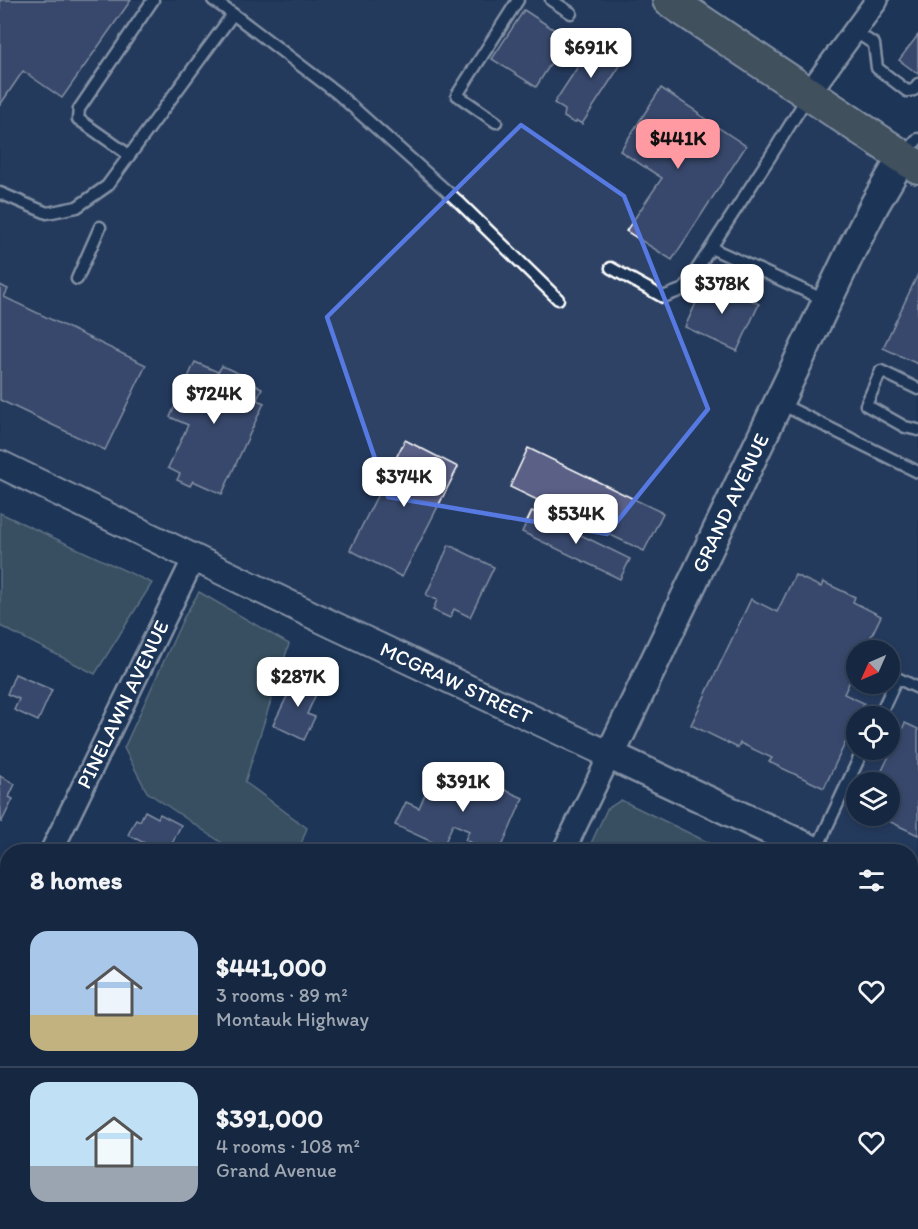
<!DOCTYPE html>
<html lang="en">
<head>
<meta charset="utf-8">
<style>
  body { margin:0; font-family:Itim,sans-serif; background:#1f3048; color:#f1f3f6; height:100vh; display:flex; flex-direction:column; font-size:22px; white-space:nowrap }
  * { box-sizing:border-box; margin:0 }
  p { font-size:20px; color:#9ea6b1 }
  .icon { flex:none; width:33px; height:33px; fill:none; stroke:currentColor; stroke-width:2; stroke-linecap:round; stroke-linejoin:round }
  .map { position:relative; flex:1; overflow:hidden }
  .side { position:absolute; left:0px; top:844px; width:918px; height:386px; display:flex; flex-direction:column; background:#162841; border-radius:24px 24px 0 0; box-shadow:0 3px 9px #0003,0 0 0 2px #35445a }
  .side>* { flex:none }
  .needle { width:39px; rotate:225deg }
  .tools { position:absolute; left:846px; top:640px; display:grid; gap:12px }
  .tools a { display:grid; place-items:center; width:54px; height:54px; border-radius:50%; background:#162841; box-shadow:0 3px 9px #0003,0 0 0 2px #35445a; font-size:30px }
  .price { position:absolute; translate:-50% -51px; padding:0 14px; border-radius:12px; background:#fff; color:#222; font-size:20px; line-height:39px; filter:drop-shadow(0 2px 3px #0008) }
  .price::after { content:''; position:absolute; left:50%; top:36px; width:18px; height:14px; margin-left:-9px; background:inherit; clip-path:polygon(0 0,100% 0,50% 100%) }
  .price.selected { background:#ff9aa2; color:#111 }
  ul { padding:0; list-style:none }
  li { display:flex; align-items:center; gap:18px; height:150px; padding:0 30px }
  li+li { border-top:2px solid #35445a }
  li span { display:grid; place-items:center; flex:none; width:168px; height:120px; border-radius:18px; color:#555 }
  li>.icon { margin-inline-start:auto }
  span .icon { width:72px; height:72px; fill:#fffc; stroke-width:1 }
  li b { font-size:26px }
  h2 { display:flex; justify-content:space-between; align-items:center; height:72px; padding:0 30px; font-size:26px }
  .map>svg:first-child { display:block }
  .built { fill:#2f4265; fill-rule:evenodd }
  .green { fill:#58706c; stroke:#acb8b6; stroke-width:1.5 }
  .building { fill:#5a6086; stroke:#fff; stroke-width:1.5 }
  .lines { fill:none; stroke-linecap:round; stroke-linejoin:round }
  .service-casing { stroke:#fff; stroke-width:15 }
  .minor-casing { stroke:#fff; stroke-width:26 }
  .tertiary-casing { stroke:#fff; stroke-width:30 }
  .secondary-casing { stroke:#fff; stroke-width:33 }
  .primary-casing { stroke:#fff; stroke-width:36 }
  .service { stroke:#1d3557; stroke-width:10 }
  .minor { stroke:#1d3557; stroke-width:21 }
  .tertiary { stroke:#1d3557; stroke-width:26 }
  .secondary { stroke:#1d3557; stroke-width:28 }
  .primary { stroke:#6a7165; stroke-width:32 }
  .marked { fill:none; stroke:#567ae2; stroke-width:4.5; stroke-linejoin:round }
  .labels { text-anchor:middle; stroke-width:6; stroke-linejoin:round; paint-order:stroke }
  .street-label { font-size:21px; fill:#fff; stroke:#1d3557 }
</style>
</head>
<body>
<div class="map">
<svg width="918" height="1229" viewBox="0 0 918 1229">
  <rect width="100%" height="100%" fill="#1d3557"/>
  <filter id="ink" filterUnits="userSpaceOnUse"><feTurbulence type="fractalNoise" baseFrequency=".0167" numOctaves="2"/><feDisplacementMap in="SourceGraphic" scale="12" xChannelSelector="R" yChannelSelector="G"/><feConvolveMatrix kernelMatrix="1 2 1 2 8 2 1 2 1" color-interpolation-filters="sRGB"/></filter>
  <g filter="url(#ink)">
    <path class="built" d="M0 0H669L918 167V1227L889 1229H581L584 1222H910V852H753L758 839 0 483ZM856 651H890V684H856ZM856 717H890V750H856ZM856 783H890V816H856Z"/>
    <g class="green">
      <polygon points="0,513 152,583 95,674 0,626"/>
      <polygon points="199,592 289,644 245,782 307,828 298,852 233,852 225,845 147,792 124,748 184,617"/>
      <polygon points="621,800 728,852 587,852 607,809"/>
      <polygon points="0,1090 7,1092 7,1183 0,1181"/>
      <polygon points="152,1223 749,1222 749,1223 741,1229 176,1229"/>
    </g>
    <g class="building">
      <polygon points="0,0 131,0 62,98 23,71 0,105"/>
      <polygon points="524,10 567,38 536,87 492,59"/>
      <polygon points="600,33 629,52 582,124 577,121 574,123 564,117 565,110 554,103"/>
      <polygon points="918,35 918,74 899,60"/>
      <polygon points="661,88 699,113 698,114 746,146 672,260 626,231 662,178 620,151"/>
      <polygon points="918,274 918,364 883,348"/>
      <polygon points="707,279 759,304 737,351 685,327"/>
      <polygon points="0,285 8,289 4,297 146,365 105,450 0,400"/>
      <polygon points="195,362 218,372 222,366 245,376 243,379 262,388 257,400 264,403 222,494 193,481 190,486 177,480 180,474 168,468 188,425 170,417"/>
      <polygon points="405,440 458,467 402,577 350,550"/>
      <polygon points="528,448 663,513 644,551 510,487"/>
      <polygon points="532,511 630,559 620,579 522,532"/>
      <polygon points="449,545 494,567 470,617 454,609 450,618 433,610 437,600 426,595"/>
      <polygon points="795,575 821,587 823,582 855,597 853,602 881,616 864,651 856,651 856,668 844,694 864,703 824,788 769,762 772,758 740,743 738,748 691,725 751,599 777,612"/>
      <polygon points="15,674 52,690 38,721 14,710 19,699 7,694"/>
      <polygon points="298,674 320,685 307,714 315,717 304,740 273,725"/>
      <polygon points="905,723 918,729 918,835 878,816 890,816 890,783 876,783"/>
      <polygon points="469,774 523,798 500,851 495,849 494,852 492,852 465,840 469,831 453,824 443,847 395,825 406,802 419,808 432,778 452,787 454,784 463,788"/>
      <polygon points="0,776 15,784 9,797 13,799 1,823"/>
      <polygon points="145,811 158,818 160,814 181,825 168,852 163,852 128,835 136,819 140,821"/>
      <polygon points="918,956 918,994 910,990 910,971"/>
    </g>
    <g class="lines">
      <defs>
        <g id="service">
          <polyline points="551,0 571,13"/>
          <polyline points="233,14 337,93 460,203 558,299"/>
          <polyline points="854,31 874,44 877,68 907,91 914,90 918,84"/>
          <polyline points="496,122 457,95 518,0"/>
          <polyline points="129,155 78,119 79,109 153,0"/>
          <polyline points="904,155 918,139"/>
          <polyline points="0,193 47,213 77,207 107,186 233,14 213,0"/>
          <polyline points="711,248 827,301"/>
          <polyline points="611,268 663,297 684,289 770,157 808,96"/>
          <polyline points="77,279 100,227"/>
          <polyline points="918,389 881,371 866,405 905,427 918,430"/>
          <polyline points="779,403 918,472"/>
          <polyline points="879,717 897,678 918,688"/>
          <polyline points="816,850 863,750"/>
        </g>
        <g id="minor">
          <polyline points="809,93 877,0"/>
          <path id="s1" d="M51 852 194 558"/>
          <polyline points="563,852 610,755"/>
          <polyline points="0,958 8,942"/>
        </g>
        <g id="tertiary">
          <path id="s2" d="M0 464 329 623 610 755"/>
        </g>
        <g id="secondary">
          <path id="s3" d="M817 852 610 755 850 253 875 204 903 156"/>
          <polyline points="910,897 918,901"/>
        </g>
        <polyline id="primary" points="669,0 918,167"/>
      </defs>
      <use href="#service" class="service-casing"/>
      <use href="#minor" class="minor-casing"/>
      <use href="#tertiary" class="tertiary-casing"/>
      <use href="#secondary" class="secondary-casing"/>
      <use href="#primary" class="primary-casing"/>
      <use href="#service" class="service"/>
      <use href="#minor" class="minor"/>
      <use href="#tertiary" class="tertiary"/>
      <use href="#secondary" class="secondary"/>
      <use href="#primary" class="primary"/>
    </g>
  </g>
  <path d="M0 0H918V1229H0ZM521 125 624 196 708 409 607 534 388 497 327 317Z" fill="#1d3557" fill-opacity=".55" fill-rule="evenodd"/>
  <path class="marked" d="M521 125 624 196 708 409 607 534 388 497 327 317Z"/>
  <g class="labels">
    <g class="street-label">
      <text dy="7" stroke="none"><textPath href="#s3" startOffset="508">GRAND AVENUE</textPath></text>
      <text dy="7" stroke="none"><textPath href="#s2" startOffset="506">MCGRAW STREET</textPath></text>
      <text dy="7" stroke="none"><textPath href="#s1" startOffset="164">PINELAWN AVENUE</textPath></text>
    </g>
  </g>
</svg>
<div class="tools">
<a><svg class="needle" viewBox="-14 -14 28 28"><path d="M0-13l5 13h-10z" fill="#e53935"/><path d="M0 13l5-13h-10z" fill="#9ea6b1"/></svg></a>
<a><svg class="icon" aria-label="locate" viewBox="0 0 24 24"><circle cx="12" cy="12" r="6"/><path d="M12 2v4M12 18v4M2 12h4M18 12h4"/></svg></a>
<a><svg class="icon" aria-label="layers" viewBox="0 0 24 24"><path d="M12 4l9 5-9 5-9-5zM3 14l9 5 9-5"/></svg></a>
</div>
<b class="price" style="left:591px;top:79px">$691K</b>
<b class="price selected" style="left:678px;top:170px">$441K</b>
<b class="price" style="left:722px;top:315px">$378K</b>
<b class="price" style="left:214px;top:425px">$724K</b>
<b class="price" style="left:404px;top:508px">$374K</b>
<b class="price" style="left:576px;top:545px">$534K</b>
<b class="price" style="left:298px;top:708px">$287K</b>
<b class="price" style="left:463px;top:813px">$391K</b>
<section class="side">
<h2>8 homes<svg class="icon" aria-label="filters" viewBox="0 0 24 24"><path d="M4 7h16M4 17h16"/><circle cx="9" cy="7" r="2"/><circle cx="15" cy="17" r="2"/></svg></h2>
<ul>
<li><span style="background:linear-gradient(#a9c7e8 70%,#c2b280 0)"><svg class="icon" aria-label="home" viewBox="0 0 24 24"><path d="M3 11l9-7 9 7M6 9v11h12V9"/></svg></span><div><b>$441,000</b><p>3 rooms · 89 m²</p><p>Montauk Highway</p></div><svg class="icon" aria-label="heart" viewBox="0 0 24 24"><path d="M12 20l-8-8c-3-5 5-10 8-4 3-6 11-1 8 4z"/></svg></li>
<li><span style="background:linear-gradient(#bfe0f5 70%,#9aa5b1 0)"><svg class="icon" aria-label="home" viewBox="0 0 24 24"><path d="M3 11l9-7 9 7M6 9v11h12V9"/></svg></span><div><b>$391,000</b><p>4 rooms · 108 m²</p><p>Grand Avenue</p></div><svg class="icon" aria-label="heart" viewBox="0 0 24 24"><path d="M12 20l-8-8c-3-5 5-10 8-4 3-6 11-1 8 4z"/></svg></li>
</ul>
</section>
</div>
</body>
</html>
